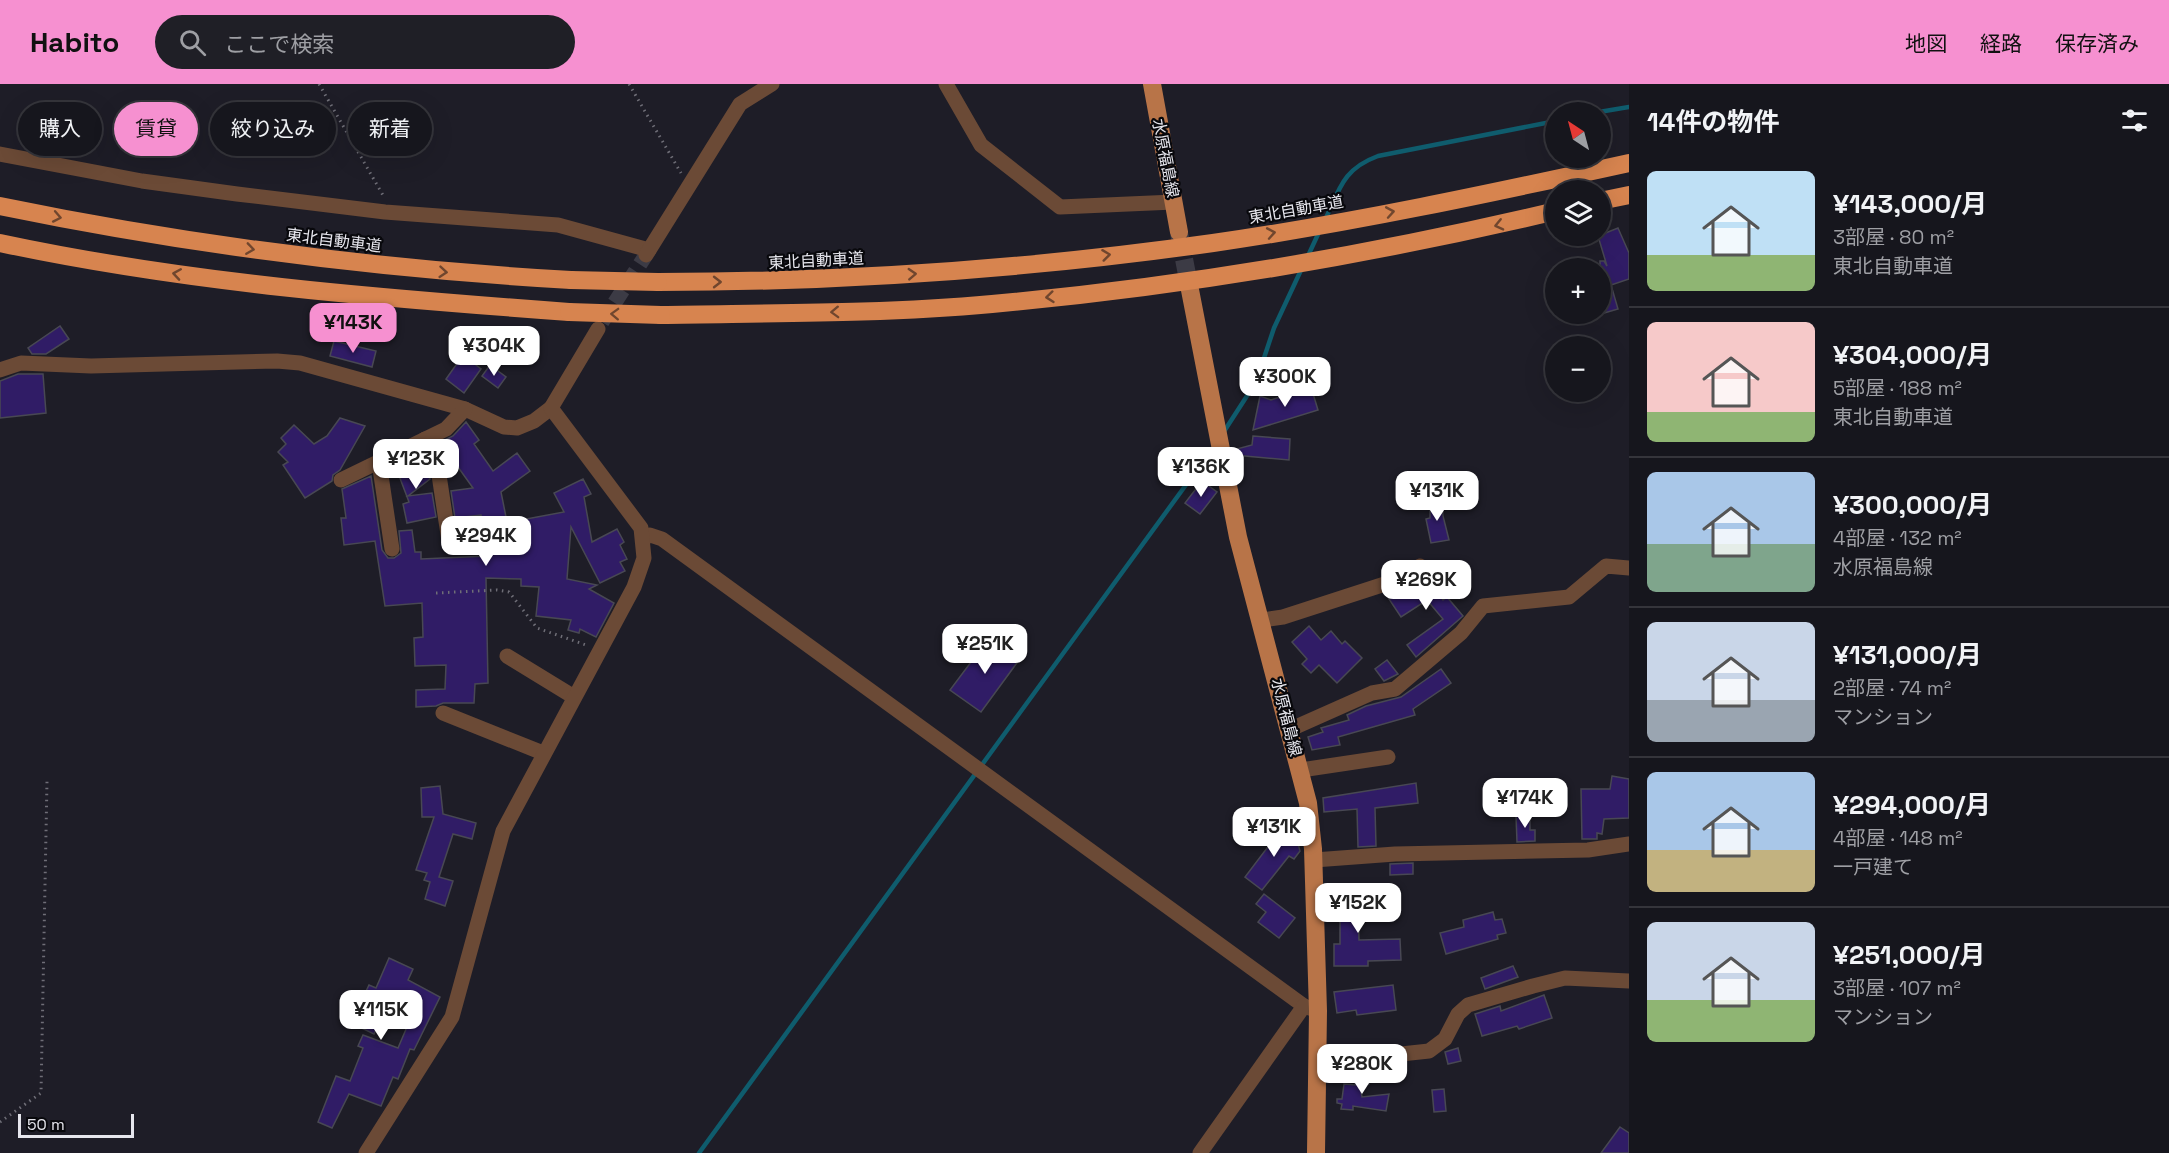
<!DOCTYPE html>
<html lang="ja">
<head>
<meta charset="utf-8">
<style>
  body { margin:0; font-family:"Space Grotesk","Noto Sans JP",sans-serif; background:#1f1f26; color:#f1f3f6; height:100vh; display:flex; flex-direction:column; font-size:22px; white-space:nowrap }
  * { box-sizing:border-box; margin:0 }
  p { font-size:20px; color:#9e9fa4 }
  .icon { flex:none; width:33px; height:33px; fill:none; stroke:currentColor; stroke-width:2; stroke-linecap:round; stroke-linejoin:round }
  .map { position:relative; flex:1; overflow:hidden }
  .side { display:flex; flex-direction:column; background:#16161d; width:540px }
  .side>* { flex:none }
  .top-card { position:absolute; left:18px; top:18px; width:570px; height:54px; display:flex; gap:12px }
  .needle { width:39px; rotate:324deg }
  .tools { position:absolute; left:1545px; top:18px; display:grid; gap:12px }
  .tools a { display:grid; place-items:center; width:66px; height:66px; border-radius:50%; background:#16161d; box-shadow:0 6px 24px #0002,0 0 0 2px #35353b; font-size:30px }
  .scale { position:absolute; left:18px; bottom:15px; width:116px; box-sizing:border-box; padding-left:6px; border:3px solid #e6e6ed; border-top:0; font-size:16px; line-height:21px; white-space:nowrap; color:#e6e6ed; -webkit-text-stroke:4px #08080c; paint-order:stroke }
  .price { position:absolute; translate:-50% -51px; padding:0 14px; border-radius:12px; background:#fff; color:#222; font-size:20px; line-height:39px; filter:drop-shadow(0 2px 3px #0008) }
  .price::after { content:''; position:absolute; left:50%; top:36px; width:18px; height:14px; margin-left:-9px; background:inherit; clip-path:polygon(0 0,100% 0,50% 100%) }
  .price.on { background:#f690d0; color:#111 }
  ul { padding:0; list-style:none }
  li { display:flex; align-items:center; gap:18px; height:150px; padding:0 18px }
  li+li { border-top:2px solid #35353b }
  li span { display:grid; place-items:center; flex:none; width:168px; height:120px; border-radius:9px; color:#555 }
  li>.icon { margin-inline-start:auto }
  span .icon { width:72px; height:72px; fill:#fffc; stroke-width:1 }
  li b { font-size:26px }
  h2 { display:flex; justify-content:space-between; align-items:center; height:72px; padding:0 18px; font-size:26px }
  .chip { padding:0 21px; border-radius:27px; background:#16161d; box-shadow:0 6px 24px #0002,0 0 0 2px #35353b; font-size:21px; line-height:54px }
  .chip.on { background:#f690d0; color:#111 }
  header { display:flex; align-items:center; gap:36px; box-sizing:border-box; height:84px; padding:0 30px; background:#f690d0; color:#111 }
  header strong { font-size:28px }
  nav { display:flex; gap:33px; margin-inline-start:auto; font-size:21px }
  .search { width:420px; height:54px; background:#1f1f26; display:flex; align-items:center; gap:15px; box-sizing:border-box; padding:0 21px; border-radius:33px; color:#9e9fa4; font-size:22px }
  main { display:flex; flex:1; min-height:0 }
  .map>svg:first-child { display:block }
  .lines { fill:none; stroke-linecap:round; stroke-linejoin:round }
  .stream { stroke:#0f5c6d; stroke-width:4.5 }
  .building { fill:#301c66; stroke:#484853; stroke-width:1.5 }
  .minor-tunnel { stroke:#3c3b45; stroke-width:15; stroke-dasharray:15 8; stroke-linecap:butt }
  .major-tunnel { stroke:#3c3b45; stroke-width:18; stroke-dasharray:18 9; stroke-linecap:butt }
  .path { stroke:#6f6e77; stroke-width:3; stroke-dasharray:1.5 4.5; stroke-linecap:butt }
  .minor { stroke:#6b4a36; stroke-width:15 }
  .major { stroke:#b87448; stroke-width:18 }
  .highway { stroke:#d7844f; stroke-width:18 }
  .highway-bridge { stroke:#d7844f; stroke-width:18 }
  .oneway { stroke:#70462e }
  .labels { text-anchor:middle; stroke-width:4.5; stroke-linejoin:round; paint-order:stroke }
  .street-label { font-size:16px; fill:#e6e6ed; stroke:#08080c }
</style>
</head>
<body>
<header>
<strong>Habito</strong>
<div class="search"><svg class="icon" aria-label="search" viewBox="0 0 24 24"><circle cx="10" cy="10" r="6"/><path d="M15 15l6 6"/></svg>ここで検索</div>
<nav><a>地図</a><a>経路</a><a>保存済み</a></nav>
</header>
<main>
<div class="map">
<svg width="1629" height="1069" viewBox="0 0 1629 1069">
  <rect width="100%" height="100%" fill="#1e1d27"/>
  <g class="lines">
    <g class="stream">
      <polyline points="1599,28 1629,23"/>
      <path d="M1325 136C1340 104 1343 85 1378 72L1556 37"/>
      <polyline points="1307,174 1320,146"/>
      <polyline points="1223,349 1256,298 1274,244 1302,184"/>
      <polyline points="699,1069 1215,361"/>
    </g>
  </g>
  <g class="building">
    <polygon points="1618,144 1629,169 1629,195 1611,201 1618,225 1604,229 1600,216 1600,177 1604,177 1607,182 1598,152"/>
    <polygon points="60,242 69,255 46,270 32,270 28,264"/>
    <polygon points="334,257 376,267 372,283 330,272"/>
    <polygon points="463,271 481,285 464,309 446,295"/>
    <polygon points="490,281 506,293 498,304 482,292"/>
    <polygon points="18,290 43,290 46,329 0,334 0,297"/>
    <polygon points="1311,303 1318,326 1253,346 1260,312 1271,316"/>
    <polygon points="340,334 365,342 340,386 333,391 332,397 305,414 283,381 288,378 278,368 286,360 281,354 294,341 314,360 327,352"/>
    <polygon points="466,338 479,356 474,360 493,387 517,369 530,387 501,408 506,433 521,436 564,428 554,409 583,395 591,410 584,413 592,458 617,445 624,458 620,461 627,475 620,478 625,487 600,499 571,443 567,495 597,501 589,505 614,519 596,553 580,545 579,549 568,546 571,536 536,532 539,503 521,502 521,495 486,494 488,599 475,600 474,619 443,619 436,622 416,623 416,606 445,605 446,581 415,582 414,554 423,553 422,519 385,522 375,457 344,461 341,434 346,434 342,405 371,392 382,466 388,474 394,474 401,469 399,447 412,446 415,468 421,468 421,475 488,472 481,431 455,434 451,407 473,404 453,376 448,380 437,360 453,352"/>
    <polygon points="1253,352 1290,355 1289,376 1234,371 1233,366 1252,361"/>
    <polygon points="418,369 410,381 421,372 430,395 408,412 432,409 436,433 407,439 403,420 409,418 395,381"/>
    <polygon points="1202,397 1217,408 1200,430 1185,419"/>
    <polygon points="1442,414 1443,432 1449,456 1431,459 1426,435 1430,434 1430,415"/>
    <polygon points="1427,491 1443,516 1447,513 1463,532 1416,573 1407,561 1443,535 1427,516 1401,533 1389,515"/>
    <polygon points="1309,542 1321,556 1331,547 1342,560 1345,557 1362,574 1337,599 1319,581 1311,589 1302,580 1307,575 1292,558"/>
    <polygon points="989,554 1019,576 981,628 950,606"/>
    <polygon points="1387,576 1398,590 1384,597 1375,585"/>
    <polygon points="1441,585 1451,599 1413,625 1415,631 1338,653 1340,661 1312,666 1308,653 1323,648 1321,644 1349,636 1347,631 1366,622 1401,613"/>
    <polygon points="1612,692 1629,695 1629,734 1604,735 1602,750 1597,749 1597,755 1582,755 1581,705 1610,705"/>
    <polygon points="1416,699 1418,719 1375,724 1376,762 1358,763 1357,725 1324,728 1323,714"/>
    <polygon points="440,702 443,730 476,739 472,755 453,750 439,793 453,797 445,822 425,815 430,798 424,796 427,789 416,786 434,733 422,733 421,704"/>
    <polygon points="1530,731 1530,746 1535,746 1535,757 1517,758 1516,732"/>
    <polygon points="1283,743 1296,752 1300,767 1294,775 1289,772 1262,806 1245,793"/>
    <polygon points="1413,779 1413,790 1390,791 1390,780"/>
    <polygon points="1363,806 1363,819 1358,819 1359,856 1400,855 1401,876 1368,877 1368,882 1334,882 1334,860 1340,860 1340,830 1330,830 1329,807"/>
    <polygon points="1264,810 1295,834 1279,854 1258,838 1266,828 1256,820"/>
    <polygon points="1493,828 1495,836 1502,835 1506,849 1497,851 1498,855 1446,870 1440,849 1464,843 1463,836"/>
    <polygon points="389,874 413,885 408,896 440,913 414,966 410,965 398,995 393,993 381,1022 349,1010 332,1044 318,1038 336,992 350,997 363,964 358,962 363,951 398,964 418,917 395,907 374,950 351,939 369,901 376,904"/>
    <polygon points="1513,882 1518,893 1485,905 1481,894"/>
    <polygon points="1393,901 1396,926 1357,931 1356,926 1337,929 1334,908"/>
    <polygon points="1544,911 1552,934 1519,945 1517,942 1482,952 1475,930 1500,922 1501,927"/>
    <polygon points="1458,964 1461,977 1448,980 1445,968"/>
    <polygon points="1367,986 1369,1000 1360,1002 1362,1013 1389,1010 1386,1027 1353,1022 1353,1026 1341,1025 1342,1020 1337,1019 1337,1015 1342,1015 1344,1000 1355,1001 1353,988"/>
    <polygon points="1444,1005 1446,1027 1434,1028 1432,1006"/>
    <polygon points="1620,1043 1629,1049 1629,1069 1601,1069"/>
  </g>
  <g class="lines">
    <polyline class="minor-tunnel" points="602,238 646,171"/>
    <polyline class="major-tunnel" points="1179,149 1190,206"/>
    <g class="path">
      <polyline points="319,0 384,113"/>
      <polyline points="629,0 681,89"/>
      <polyline points="436,509 497,506 509,508 537,544 586,561"/>
      <polyline points="0,1038 41,1009 47,697"/>
    </g>
    <g class="minor">
      <polyline points="946,0 981,61 1060,123 1174,118"/>
      <polyline points="0,70 142,97 237,110 385,128 558,141 649,166"/>
      <polyline points="646,171 740,20 772,0"/>
      <polyline points="0,286 21,279 91,282 277,277 300,279 465,325 504,343 517,344 534,337 551,324"/>
      <polyline points="425,355 439,391 449,457"/>
      <polyline points="379,378 392,465"/>
      <polyline points="341,396 446,345 465,325"/>
      <polyline points="644,454 650,451 662,455 1304,922 1318,927"/>
      <polyline points="1262,536 1283,533 1391,498 1420,482"/>
      <polyline points="507,572 574,613"/>
      <polyline points="443,629 543,669"/>
      <polyline points="1291,645 1372,609 1395,605 1461,549 1483,522 1569,513 1606,482 1629,484"/>
      <polyline points="1301,686 1388,673"/>
      <polyline points="1314,776 1395,770 1588,766 1629,760"/>
      <polyline points="1318,979 1429,967 1445,955 1458,930 1468,921 1533,902 1565,894 1629,897"/>
      <polyline points="366,1069 452,933 503,747 634,503 644,474 641,444 551,324 598,245"/>
      <polyline points="1200,1069 1304,922"/>
    </g>
    <g class="major">
      <polyline points="1152,0 1179,148"/>
      <polyline points="1190,206 1238,453 1308,719 1313,765 1318,927 1316,1069"/>
    </g>
    <g class="highway">
      <polyline points="1600,117 1629,111"/>
      <path d="M0 122C189 161 379 185 571 196"/>
      <path d="M0 159C187 199 379 214 569 228"/>
      <path d="M658 198C844 198 1029 185 1213 159 1352 139 1492 109 1629 79"/>
      <path d="M661 231C771 229 882 230 992 220 1182 203 1370 171 1556 127"/>
    </g>
    <g class="highway-bridge">
      <polyline points="571,196 658,198"/>
      <polyline points="569,228 661,231"/>
    </g>
  </g>
  <defs><path id="oneway-chevron" d="M-2-3.5L2.5 0L-2 3.5" fill="none" stroke-width="1.6" stroke-linecap="round" stroke-linejoin="round" transform="scale(1.5)"/></defs>
  <g class="oneway">
    <use href="#oneway-chevron" transform="translate(1390 128) rotate(-10)"/>
    <use href="#oneway-chevron" transform="translate(57 133) rotate(11)"/>
    <use href="#oneway-chevron" transform="translate(1499 141) rotate(167)"/>
    <use href="#oneway-chevron" transform="translate(1271 149) rotate(-10)"/>
    <use href="#oneway-chevron" transform="translate(250 165) rotate(8)"/>
    <use href="#oneway-chevron" transform="translate(1106 171) rotate(-7)"/>
    <use href="#oneway-chevron" transform="translate(443 188) rotate(5)"/>
    <use href="#oneway-chevron" transform="translate(177 190) rotate(-171)"/>
    <use href="#oneway-chevron" transform="translate(912 190) rotate(-3)"/>
    <use href="#oneway-chevron" transform="translate(717 198)"/>
    <use href="#oneway-chevron" transform="translate(1050 213) rotate(174)"/>
    <use href="#oneway-chevron" transform="translate(835 228) rotate(178)"/>
    <use href="#oneway-chevron" transform="translate(615 230) rotate(-178)"/>
  </g>
  <g class="labels">
    <g class="street-label">
      <text transform="translate(1166 74) rotate(79)" y="6">水原福島線</text>
      <text transform="translate(1296 125) rotate(-10)" y="6">東北自動車道</text>
      <text transform="translate(334 156) rotate(7)" y="6">東北自動車道</text>
      <text transform="translate(816 176) rotate(-3)" y="6">東北自動車道</text>
      <text transform="translate(1287 633) rotate(76)" y="6">水原福島線</text>
    </g>
  </g>
</svg>
<div class="tools">
<a><svg class="needle" viewBox="-14 -14 28 28"><path d="M0-13l5 13h-10z" fill="#e53935"/><path d="M0 13l5-13h-10z" fill="#9e9fa4"/></svg></a>
<a><svg class="icon" aria-label="layers" viewBox="0 0 24 24"><path d="M12 4l9 5-9 5-9-5zM3 14l9 5 9-5"/></svg></a>
<a>+</a>
<a>−</a>
</div>
<div class="scale">50 m</div>
<b class="price on" style="left:353px;top:270px">¥143K</b>
<b class="price" style="left:494px;top:293px">¥304K</b>
<b class="price" style="left:1285px;top:324px">¥300K</b>
<b class="price" style="left:416px;top:406px">¥123K</b>
<b class="price" style="left:1201px;top:414px">¥136K</b>
<b class="price" style="left:1437px;top:438px">¥131K</b>
<b class="price" style="left:486px;top:483px">¥294K</b>
<b class="price" style="left:1426px;top:527px">¥269K</b>
<b class="price" style="left:985px;top:591px">¥251K</b>
<b class="price" style="left:1525px;top:745px">¥174K</b>
<b class="price" style="left:1274px;top:774px">¥131K</b>
<b class="price" style="left:1358px;top:850px">¥152K</b>
<b class="price" style="left:381px;top:957px">¥115K</b>
<b class="price" style="left:1362px;top:1011px">¥280K</b>
<div class="top-card">
<a class="chip">購入</a>
<a class="chip on">賃貸</a>
<a class="chip">絞り込み</a>
<a class="chip">新着</a>
</div>
</div>
<section class="side">
<h2>14件の物件<svg class="icon" aria-label="filters" viewBox="0 0 24 24"><path d="M4 7h16M4 17h16"/><circle cx="9" cy="7" r="2"/><circle cx="15" cy="17" r="2"/></svg></h2>
<ul>
<li><span style="background:linear-gradient(#bfe0f5 70%,#8fb573 0)"><svg class="icon" aria-label="home" viewBox="0 0 24 24"><path d="M3 11l9-7 9 7M6 9v11h12V9"/></svg></span><div><b>¥143,000/月</b><p>3部屋 · 80 m²</p><p>東北自動車道</p></div></li>
<li><span style="background:linear-gradient(#f6c9c9 75%,#8fb573 0)"><svg class="icon" aria-label="home" viewBox="0 0 24 24"><path d="M3 11l9-7 9 7M6 9v11h12V9"/></svg></span><div><b>¥304,000/月</b><p>5部屋 · 188 m²</p><p>東北自動車道</p></div></li>
<li><span style="background:linear-gradient(#a9c7e8 60%,#7fa58c 0)"><svg class="icon" aria-label="home" viewBox="0 0 24 24"><path d="M3 11l9-7 9 7M6 9v11h12V9"/></svg></span><div><b>¥300,000/月</b><p>4部屋 · 132 m²</p><p>水原福島線</p></div></li>
<li><span style="background:linear-gradient(#c9d6e8 65%,#9aa5b1 0)"><svg class="icon" aria-label="home" viewBox="0 0 24 24"><path d="M3 11l9-7 9 7M6 9v11h12V9"/></svg></span><div><b>¥131,000/月</b><p>2部屋 · 74 m²</p><p>マンション</p></div></li>
<li><span style="background:linear-gradient(#a9c7e8 65%,#c2b280 0)"><svg class="icon" aria-label="home" viewBox="0 0 24 24"><path d="M3 11l9-7 9 7M6 9v11h12V9"/></svg></span><div><b>¥294,000/月</b><p>4部屋 · 148 m²</p><p>一戸建て</p></div></li>
<li><span style="background:linear-gradient(#c9d6e8 65%,#8fb573 0)"><svg class="icon" aria-label="home" viewBox="0 0 24 24"><path d="M3 11l9-7 9 7M6 9v11h12V9"/></svg></span><div><b>¥251,000/月</b><p>3部屋 · 107 m²</p><p>マンション</p></div></li>
</ul>
</section>
</main>
</body>
</html>
